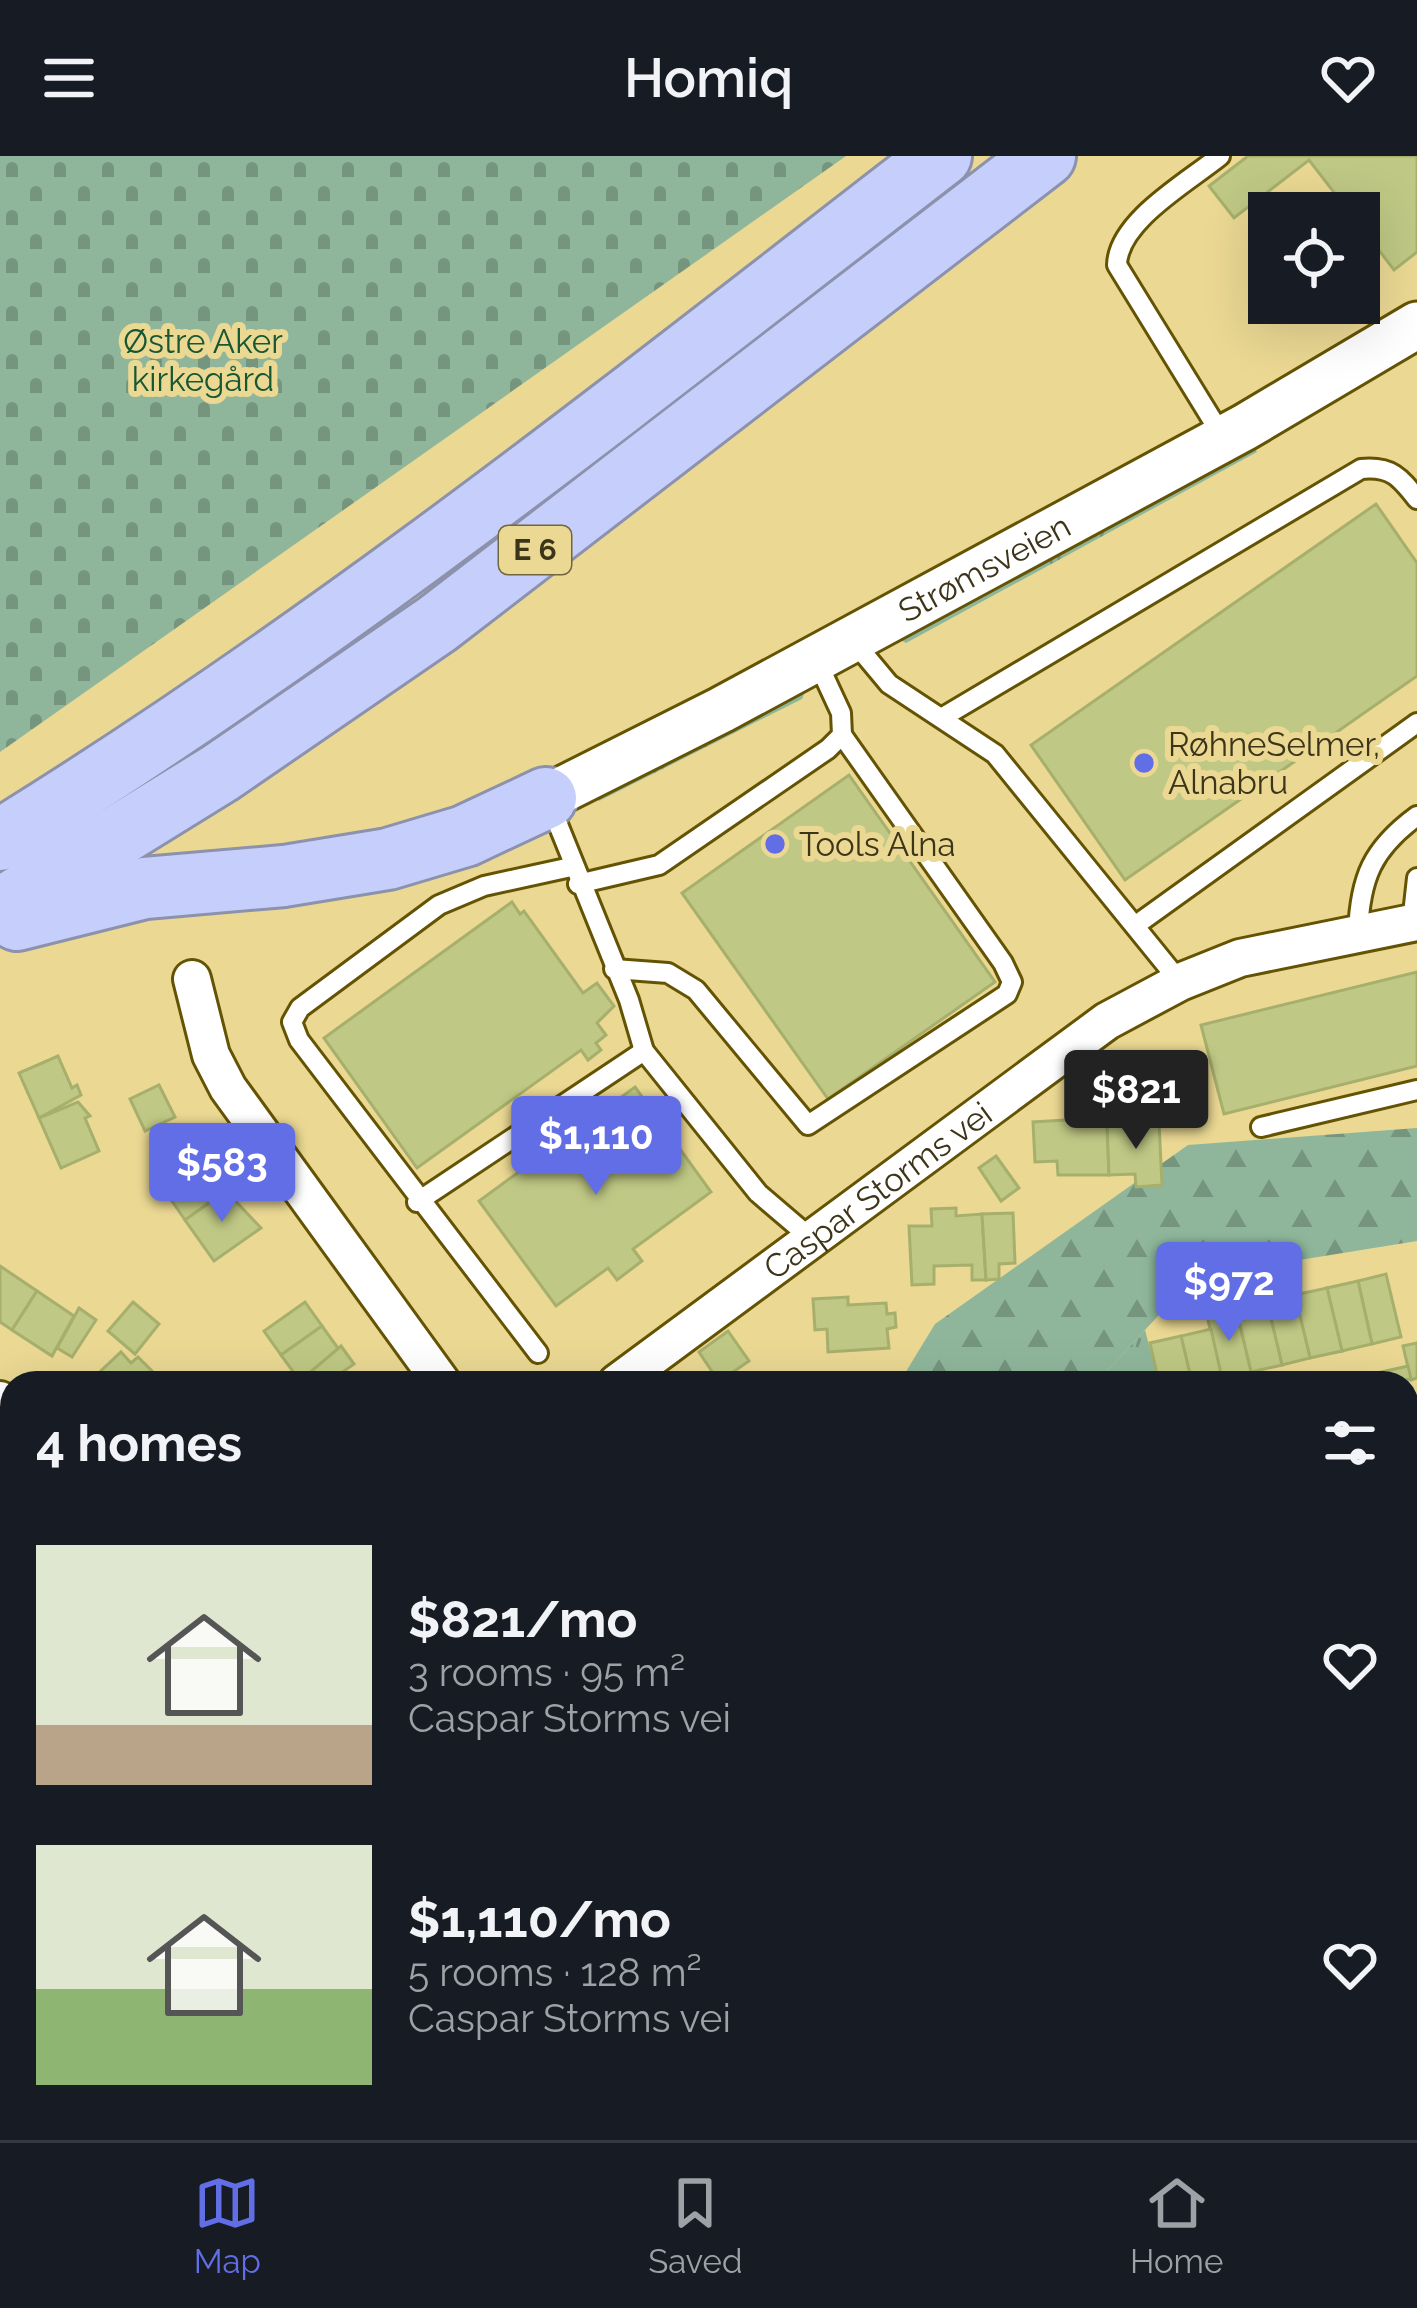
<!DOCTYPE html>
<html lang="en">
<head>
<meta charset="utf-8">
<style>
  body { margin:0; font-family:Raleway,sans-serif; background:#20242c; color:#f1f3f6; height:100vh; display:flex; flex-direction:column; font-size:45px; white-space:nowrap }
  * { box-sizing:border-box; margin:0 }
  p { font-size:39px; color:#9ea1a6 }
  .icon { flex:none; width:66px; height:66px; fill:none; stroke:currentColor; stroke-width:2; stroke-linecap:round; stroke-linejoin:round }
  .map { position:relative; flex:1; overflow:hidden }
  .details { position:absolute; left:0px; top:1215px; width:1419px; height:771px; display:flex; flex-direction:column; background:#171b24; border-radius:36px 36px 0 0; box-shadow:0 12px 48px #0002 }
  .details>* { flex:none }
  .buttons { position:absolute; left:1248px; top:36px; display:grid; gap:24px }
  .buttons a { display:grid; place-items:center; width:132px; height:132px; border-radius:0px; background:#171b24; box-shadow:0 12px 48px #0002; font-size:60px }
  .price { position:absolute; translate:-50% -102px; padding:0 27px; border-radius:12px; background:#616ee6; color:#fff; font-size:39px; line-height:78px; filter:drop-shadow(0 3px 6px #0008) }
  .price::after { content:''; position:absolute; left:50%; top:72px; width:36px; height:27px; margin-left:-18px; background:inherit; clip-path:polygon(0 0,100% 0,50% 100%) }
  .price.active { background:#222; color:#fff }
  ul { padding:0; list-style:none }
  li { display:flex; align-items:center; gap:36px; height:300px; padding:0 36px }
  li span { display:grid; place-items:center; flex:none; width:336px; height:240px; border-radius:0px; color:#555 }
  li>.icon { margin-inline-start:auto }
  span .icon { width:144px; height:144px; fill:#fffc; stroke-width:1 }
  li b { font-size:51px }
  h2 { display:flex; justify-content:space-between; align-items:center; height:144px; padding:0 36px; font-size:51px }
  header { display:flex; justify-content:space-between; align-items:center; height:156px; padding:0 36px; background:#171b24; font-size:54px; font-weight:600 }
  .tabs { display:flex; justify-content:space-around; align-items:center; height:168px; border-top:3px solid #363941; background:#171b24; font-size:33px; color:#9ea1a6 }
  .tabs a { display:grid; justify-items:center; gap:6px }
  .tabs .active { color:#616ee6 }
  .map>svg:first-child { display:block }
  .grass { fill:url(#grass-tufts) }
  .forest { fill:url(#forest-firs) }
  .cemetery { fill:url(#cemetery-stones) }
  .building { fill:#bfc884; stroke:#a7af6c; stroke-width:3 }
  .lines { fill:none; stroke-linecap:round; stroke-linejoin:round }
  .service-casing { stroke:#645303; stroke-width:24 }
  .minor-casing { stroke:#645303; stroke-width:42 }
  .tertiary-casing { stroke:#645303; stroke-width:51 }
  .trunk-casing { stroke:#8c91ac; stroke-width:66 }
  .service { stroke:#fff; stroke-width:18 }
  .minor { stroke:#fff; stroke-width:36 }
  .tertiary { stroke:#fff; stroke-width:45 }
  .trunk { stroke:#c6cffc; stroke-width:60 }
  .poi-dot { fill:#616ee6; stroke:#ead893; stroke-width:4.5 }
  .labels { text-anchor:middle; stroke-width:12; stroke-linejoin:round; paint-order:stroke }
  .shield { fill:#ead893; stroke:#71663e; stroke-width:3 }
  .shield-label { font-size:30px; font-weight:bold; fill:#3d3519 }
  .park-label { font-size:33px; fill:#175733; stroke:#ead893 }
  .street-label { font-size:33px; fill:#3d3519; stroke:#ead893 }
  .poi-label { font-size:33px; fill:#3d3519; stroke:#ead893; text-anchor:start }
</style>
</head>
<body>
<header><svg class="icon" aria-label="menu" viewBox="0 0 24 24"><path d="M4 6h16M4 12h16M4 18h16"/></svg>Homiq<svg class="icon" aria-label="heart" viewBox="0 0 24 24"><path d="M12 20l-8-8c-3-5 5-10 8-4 3-6 11-1 8 4z"/></svg></header>
<div class="map">
<svg width="1417" height="1984" viewBox="0 0 1417 1984">
  <defs>
    <pattern id="grass-tufts" width="24" height="20" patternUnits="userSpaceOnUse" patternTransform="scale(3)"><rect width="24" height="20" fill="#8fb69b"/><path d="M3 7l-1-3M5 7V3M7 7l1-3M15 17l-1-3M17 17v-4M19 17l1-3" fill="none" stroke="#76957e"/></pattern>
    <pattern id="forest-firs" width="22" height="20" patternUnits="userSpaceOnUse" patternTransform="scale(3)"><rect width="22" height="20" fill="#8fb69b"/><path d="M5 1l3.5 6h-7zM16 11l3.5 6h-7z" fill="#76957e"/></pattern>
    <pattern id="cemetery-stones" width="16" height="16" patternUnits="userSpaceOnUse" patternTransform="scale(3)"><rect width="16" height="16" fill="#8fb69b"/><path d="M2 7V4a2 2 0 0 1 4 0v3zM10 15v-3a2 2 0 0 1 4 0v3z" fill="#76957e"/></pattern>
  </defs>
  <rect width="100%" height="100%" fill="#ead893"/>
  <g class="grass">
    <polygon points="1252,287 1257,296 906,487 895,481"/>
    <polygon points="806,533 802,543 599,645 594,637"/>
    <polygon points="1145,1174 1159,1227 1096,1227"/>
    <polygon points="843,1974 989,1974 979,1984 853,1984"/>
  </g>
  <polygon class="forest" points="1417,972 1417,1085 1194,1121 1096,1227 899,1227 935,1168 1188,989"/>
  <polygon class="cemetery" points="0,0 846,0 0,596"/>
  <g class="building">
    <polygon points="1248,0 1417,0 1417,96 1394,114 1378,93 1363,105 1359,57 1350,57 1309,4 1234,62 1209,30"/>
    <polygon points="1376,348 1417,407 1417,520 1125,724 1031,589"/>
    <polygon points="849,619 995,826 828,943 682,737"/>
    <polygon points="512,746 520,758 524,755 583,837 597,827 614,850 597,867 606,879 596,887 601,894 588,904 581,894 417,1012 324,882"/>
    <polygon points="1417,816 1417,910 1224,958 1201,869"/>
    <polygon points="58,900 72,932 77,929 81,939 39,962 19,917"/>
    <polygon points="159,929 175,961 145,975 130,943"/>
    <polygon points="635,931 711,1036 633,1093 642,1105 617,1124 608,1112 556,1150 479,1045"/>
    <polygon points="78,946 90,960 85,962 99,995 61,1012 39,962"/>
    <polygon points="1081,963 1081,969 1107,968 1109,1019 1058,1019 1057,1005 1035,1006 1033,966"/>
    <polygon points="1159,967 1162,1029 1136,1031 1135,1018 1109,1019 1107,968"/>
    <polygon points="201,987 226,1035 185,1064 154,1019"/>
    <polygon points="996,1000 1019,1032 1001,1045 979,1012"/>
    <polygon points="226,1035 261,1072 214,1105 185,1064"/>
    <polygon points="956,1052 956,1060 982,1058 986,1124 972,1124 972,1109 934,1110 934,1128 912,1129 909,1070 932,1070 931,1053"/>
    <polygon points="1013,1057 1015,1107 999,1108 999,1123 986,1124 982,1058"/>
    <polygon points="0,1110 37,1135 12,1174 0,1166"/>
    <polygon points="1386,1118 1401,1181 1372,1188 1358,1125"/>
    <polygon points="1358,1125 1372,1188 1342,1195 1327,1132"/>
    <polygon points="1327,1132 1342,1195 1310,1202 1295,1139"/>
    <polygon points="37,1135 74,1160 52,1200 12,1174"/>
    <polygon points="1295,1139 1310,1202 1282,1209 1267,1146"/>
    <polygon points="848,1141 848,1149 886,1147 887,1158 895,1157 896,1171 887,1173 889,1192 828,1196 827,1173 815,1174 813,1143"/>
    <polygon points="133,1146 159,1168 135,1198 108,1175"/>
    <polygon points="305,1146 322,1170 281,1199 264,1175"/>
    <polygon points="1267,1146 1282,1209 1251,1216 1236,1153"/>
    <polygon points="79,1152 96,1164 72,1201 57,1192"/>
    <polygon points="1236,1153 1251,1216 1222,1223 1207,1160"/>
    <polygon points="322,1170 340,1195 299,1224 281,1199"/>
    <polygon points="1211,1173 1223,1227 1192,1227 1181,1180"/>
    <polygon points="728,1175 749,1205 719,1226 699,1196"/>
    <polygon points="1181,1180 1192,1227 1159,1227 1150,1187"/>
    <polygon points="1417,1187 1417,1222 1411,1224 1403,1190"/>
    <polygon points="341,1190 354,1208 327,1227 314,1227 308,1218"/>
    <polygon points="121,1196 131,1207 138,1201 164,1227 88,1227"/>
    <polygon points="1408,1210 1411,1223 1379,1227 1377,1217"/>
    <polygon points="0,1379 12,1393 12,1422 0,1433"/>
    <polygon points="5,1486 12,1491 12,1535 1,1540 7,1553 0,1555 0,1488"/>
    <polygon points="1417,1499 1417,1567 1407,1565 1407,1517"/>
    <polygon points="0,1616 12,1616 12,1671 0,1670"/>
    <polygon points="0,1770 12,1771 12,1843 0,1843"/>
    <polygon points="0,1908 12,1915 12,1939 0,1959"/>
    <polygon points="1407,1932 1417,1938 1417,1984 1359,1984 1365,1974 1407,1974"/>
    <polygon points="197,1974 214,1974 229,1984 202,1984"/>
    <polygon points="214,1974 264,1974 274,1981 229,1984"/>
    <polygon points="533,1974 565,1974 570,1979 574,1975 583,1984 523,1984"/>
    <polygon points="804,1974 838,1974 848,1984 803,1984 799,1979"/>
    <polygon points="999,1974 1030,1974 1039,1984 1009,1984"/>
    <polygon points="1069,1974 1142,1974 1132,1984 1069,1984 1064,1979"/>
  </g>
  <g class="lines">
    <defs>
      <g id="service">
        <path d="M1220 0C1188 26 1118 65 1117 109L1224 283"/>
        <polyline points="854,486 889,528 995,598 1180,826"/>
        <path d="M943 561 1361 313C1391 310 1400 321 1417 343"/>
        <polyline points="551,651 629,844 644,895 758,1037 813,1084"/>
        <polyline points="578,728 659,709 828,593 842,579 841,557 816,503"/>
        <polyline points="1412,767 1417,722"/>
        <polyline points="1136,769 1417,567"/>
        <path d="M1358 777C1360 722 1372 693 1417 660"/>
        <polyline points="614,813 668,817 696,834 808,969 1007,838 1012,826 1003,807 842,579"/>
        <polyline points="1261,971 1417,934"/>
        <polyline points="417,1046 644,895"/>
        <polyline points="538,1197 299,884 292,866 300,852 439,749 484,730 571,711"/>
      </g>
      <g id="minor">
        <polyline points="192,823 211,899 228,932 442,1227"/>
        <path id="s1" d="M617 1227 1107 865 1180 826 1240 802 1417 766"/>
        <polyline points="0,1244 12,1253"/>
        <polyline points="1407,1265 1417,1263"/>
        <polyline points="0,1729 12,1730"/>
        <polyline points="1407,1764 1417,1747"/>
        <polyline points="646,1974 655,1984"/>
        <polyline points="125,1984 133,1974"/>
        <polyline points="477,1984 479,1974"/>
        <polyline points="1275,1984 1284,1974"/>
      </g>
      <g id="tertiary">
        <path id="s2" d="M546 642 721 554 1245 271 1417 169"/>
      </g>
      <g id="trunk">
        <path d="M0 684C331 480 634 237 941 0"/>
        <polyline points="0,753 220,617 437,468 1045,0"/>
        <polyline points="17,764 145,732 284,720 388,703 465,680 546,642"/>
      </g>
    </defs>
    <use href="#service" class="service-casing"/>
    <use href="#minor" class="minor-casing"/>
    <use href="#tertiary" class="tertiary-casing"/>
    <use href="#trunk" class="trunk-casing"/>
    <use href="#service" class="service"/>
    <use href="#minor" class="minor"/>
    <use href="#tertiary" class="tertiary"/>
    <use href="#trunk" class="trunk"/>
  </g>
  <g class="poi-dot">
    <circle cx="1144" cy="607" r="12"/>
    <circle cx="775" cy="688" r="12"/>
  </g>
  <g class="labels">
    <rect class="shield" x="499" y="370" width="72" height="48" rx="9"/>
    <g class="shield-label">
      <text x="535" y="404">E 6</text>
    </g>
    <g class="park-label">
      <text x="203" y="197">Østre Aker<tspan x="203" dy="38">kirkegård</tspan></text>
    </g>
    <g class="street-label">
      <text dy="12" stroke="none"><textPath href="#s2" startOffset="495">Strømsveien</textPath></text>
      <text dy="12" stroke="none"><textPath href="#s1" startOffset="324">Caspar Storms vei</textPath></text>
    </g>
    <g class="poi-label">
      <text x="1168" y="600">RøhneSelmer,<tspan x="1168" dy="38">Alnabru</tspan></text>
      <text x="799" y="700">Tools Alna</text>
    </g>
  </g>
</svg>
<div class="buttons">
<a><svg class="icon" aria-label="locate" viewBox="0 0 24 24"><circle cx="12" cy="12" r="6"/><path d="M12 2v4M12 18v4M2 12h4M18 12h4"/></svg></a>
</div>
<b class="price active" style="left:1136px;top:996px">$821</b>
<b class="price" style="left:596px;top:1042px">$1,110</b>
<b class="price" style="left:222px;top:1069px">$583</b>
<b class="price" style="left:1229px;top:1188px">$972</b>
<section class="details">
<h2>4 homes<svg class="icon" aria-label="filters" viewBox="0 0 24 24"><path d="M4 7h16M4 17h16"/><circle cx="9" cy="7" r="2"/><circle cx="15" cy="17" r="2"/></svg></h2>
<ul>
<li><span style="background:linear-gradient(#dfe7d0 75%,#b9a48a 0)"><svg class="icon" aria-label="home" viewBox="0 0 24 24"><path d="M3 11l9-7 9 7M6 9v11h12V9"/></svg></span><div><b>$821/mo</b><p>3 rooms · 95 m²</p><p>Caspar Storms vei</p></div><svg class="icon" aria-label="heart" viewBox="0 0 24 24"><path d="M12 20l-8-8c-3-5 5-10 8-4 3-6 11-1 8 4z"/></svg></li>
<li><span style="background:linear-gradient(#dfe7d0 60%,#8fb573 0)"><svg class="icon" aria-label="home" viewBox="0 0 24 24"><path d="M3 11l9-7 9 7M6 9v11h12V9"/></svg></span><div><b>$1,110/mo</b><p>5 rooms · 128 m²</p><p>Caspar Storms vei</p></div><svg class="icon" aria-label="heart" viewBox="0 0 24 24"><path d="M12 20l-8-8c-3-5 5-10 8-4 3-6 11-1 8 4z"/></svg></li>
</ul>
</section>
</div>
<nav class="tabs">
<a class="active"><svg class="icon" aria-label="map" viewBox="0 0 24 24"><path d="M3 6l6-2 6 2 6-2v14l-6 2-6-2-6 2zM9 4v14M15 6v14"/></svg>Map</a>
<a><svg class="icon" aria-label="saved" viewBox="0 0 24 24"><path d="M7 4h10v16l-5-4-5 4z"/></svg>Saved</a>
<a><svg class="icon" aria-label="home" viewBox="0 0 24 24"><path d="M3 11l9-7 9 7M6 9v11h12V9"/></svg>Home</a>
</nav>
</body>
</html>
